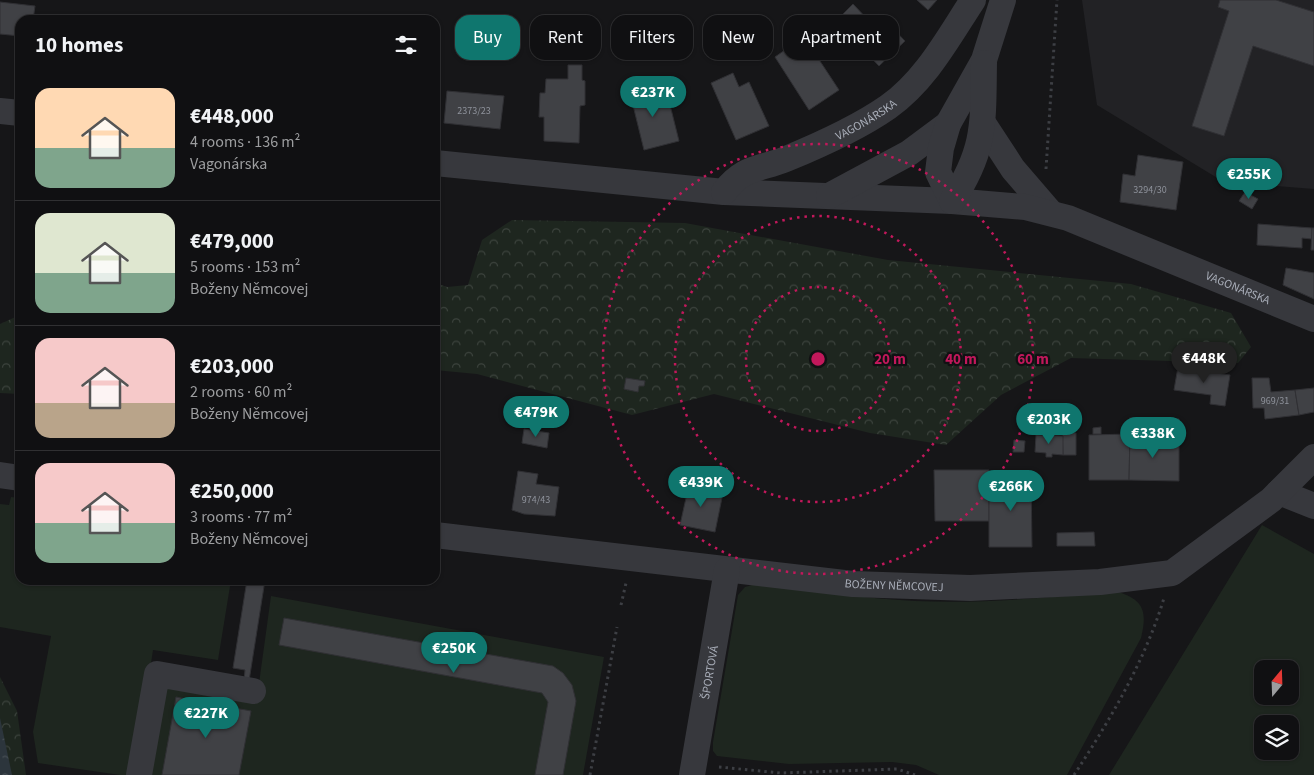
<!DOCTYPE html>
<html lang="en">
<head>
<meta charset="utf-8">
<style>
  body { margin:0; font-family:"Source Sans 3",sans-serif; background:#19191b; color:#f1f3f6; height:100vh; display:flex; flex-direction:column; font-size:19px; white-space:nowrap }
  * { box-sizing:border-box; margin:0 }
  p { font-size:16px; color:#9c9d9f }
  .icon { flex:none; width:28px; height:28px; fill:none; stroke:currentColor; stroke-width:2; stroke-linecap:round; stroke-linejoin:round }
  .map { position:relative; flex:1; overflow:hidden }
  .details { position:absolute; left:15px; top:15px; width:425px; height:570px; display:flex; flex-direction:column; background:#101012; border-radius:15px; box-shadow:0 1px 4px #0004,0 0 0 1px #303032 }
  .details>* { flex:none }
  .hud { position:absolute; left:455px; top:15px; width:475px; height:45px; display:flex; gap:10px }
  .needle { width:32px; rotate:19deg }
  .fabs { position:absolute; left:1254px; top:660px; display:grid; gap:10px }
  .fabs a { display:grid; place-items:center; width:45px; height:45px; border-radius:10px; background:#101012; box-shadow:0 1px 4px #0004,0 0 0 1px #303032; font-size:25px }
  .price { position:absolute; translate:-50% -42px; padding:0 11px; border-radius:18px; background:#0f766e; color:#fff; font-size:16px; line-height:32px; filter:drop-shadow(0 1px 2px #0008) }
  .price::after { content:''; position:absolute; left:50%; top:30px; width:15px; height:11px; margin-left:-8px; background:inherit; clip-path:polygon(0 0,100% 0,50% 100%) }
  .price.active { background:#222; color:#fff }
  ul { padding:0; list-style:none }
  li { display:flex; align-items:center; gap:15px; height:125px; padding:0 20px }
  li+li { border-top:1px solid #303032 }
  li span { display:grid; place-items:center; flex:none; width:140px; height:100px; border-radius:15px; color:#555 }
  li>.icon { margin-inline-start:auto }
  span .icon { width:60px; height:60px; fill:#fffc; stroke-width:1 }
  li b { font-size:21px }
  h2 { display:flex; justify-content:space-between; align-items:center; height:60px; padding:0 20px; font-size:21px }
  .chip { padding:0 18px; border-radius:15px; background:#101012; box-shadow:0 1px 4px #0004,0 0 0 1px #303032; font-size:18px; line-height:45px }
  .chip.active { background:#0f766e; color:#fff }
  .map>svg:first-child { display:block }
  .built { fill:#222225 }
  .green { fill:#1e261f; fill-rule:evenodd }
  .forest { fill:url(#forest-crowns) }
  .water { fill:url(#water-ripples) }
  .building { fill:#404145; stroke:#303034 }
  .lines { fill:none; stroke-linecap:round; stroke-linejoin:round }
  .path { stroke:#3d3f44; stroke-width:3; stroke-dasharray:2.5 4; stroke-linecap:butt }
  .minor { stroke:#37383d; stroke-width:26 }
  .ring { fill:none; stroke:#c2185b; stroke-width:2.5; stroke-dasharray:2.5 5 }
  .labels { text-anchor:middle; stroke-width:4.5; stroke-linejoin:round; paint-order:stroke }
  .number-label { font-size:10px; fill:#8e929b }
  .street-label { font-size:12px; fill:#a8adb8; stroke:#111113 }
  .centre { fill:#c2185b; stroke:#111113; stroke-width:2.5 }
  .ring-label { font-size:15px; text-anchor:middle; font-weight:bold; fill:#c2185b; stroke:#111113; stroke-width:4.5; stroke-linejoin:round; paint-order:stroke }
</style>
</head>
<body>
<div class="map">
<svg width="1314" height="775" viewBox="0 0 1314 775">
  <defs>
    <pattern id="forest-crowns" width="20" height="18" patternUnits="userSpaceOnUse" patternTransform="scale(1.25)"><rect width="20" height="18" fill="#1e261f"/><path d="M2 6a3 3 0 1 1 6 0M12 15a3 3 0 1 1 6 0" fill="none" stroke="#3c433d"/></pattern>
    <pattern id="water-ripples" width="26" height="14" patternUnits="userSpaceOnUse" patternTransform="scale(1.25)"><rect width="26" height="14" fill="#2c353c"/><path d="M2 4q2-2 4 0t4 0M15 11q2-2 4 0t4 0" fill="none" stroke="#485056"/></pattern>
  </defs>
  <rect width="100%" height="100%" fill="#161618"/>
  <polygon class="built" points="1082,0 1314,0 1314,189 1224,182 1097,105"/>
  <g class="green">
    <polygon points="11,497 20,498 20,580 231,580 218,660 153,650 134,775 120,775 38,763 33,732 51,636 0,627 0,504 9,505"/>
    <path d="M1262 525 1314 554V775H1109ZM1262 669H1290V696H1262ZM1262 724H1290V751H1262Z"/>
    <path d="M756 584C809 591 862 598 915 601 983 604 1050 597 1118 592 1145 600 1147 613 1141 638L1067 775H939L916 765 892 762 789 764 717 756 713 751V742L738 595 745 587Z"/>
    <polygon points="271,596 604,657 583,775 147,775 162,687 257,698"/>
  </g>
  <g class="forest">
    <polygon points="512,220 685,223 888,260 1131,284 1231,313 1251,347 1238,363 1071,358 1001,395 946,445 870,433 714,394 632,415 477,374 435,370 435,283 447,287 468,285 482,240"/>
    <polygon points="20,315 20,394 0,393 0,324"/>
    <polygon points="0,677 17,711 26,775 0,775"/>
  </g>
  <polygon class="water" points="0,718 12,775 0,775"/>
  <g class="building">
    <polygon points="917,0 937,0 928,10"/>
    <polygon points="1220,0 1276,0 1314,12 1314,66 1253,46 1224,136 1192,126 1229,11 1218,7"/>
    <polygon points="0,2 35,6 33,20 20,20 20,36 0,34"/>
    <polygon points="853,4 870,22 879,14 905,41 879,66 836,21"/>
    <polygon points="795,43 804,58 814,52 839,90 809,110 775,57"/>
    <polygon points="568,65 582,65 582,80 585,81 585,105 580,106 579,143 544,141 544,117 539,117 540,93 545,93 546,79 568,79"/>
    <polygon points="733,73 739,87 749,82 769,126 736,140 711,83"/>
    <polygon points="652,83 658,108 670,105 679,141 644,150 629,89"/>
    <polygon points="447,91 504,96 500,129 444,123"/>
    <polygon points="1138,155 1183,162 1176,210 1120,202 1123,174 1135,176"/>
    <polygon points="1245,192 1258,199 1252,209 1239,201"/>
    <polygon points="1258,224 1312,228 1312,239 1302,238 1302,248 1257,245"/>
    <polygon points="1312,228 1314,228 1314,250 1311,250"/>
    <polygon points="1286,268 1314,273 1314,299 1283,285"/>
    <polygon points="1178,367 1230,375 1225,406 1210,404 1211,395 1174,390"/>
    <polygon points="626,378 645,381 644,386 639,386 638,392 624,389"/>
    <polygon points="1252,378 1269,378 1271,392 1295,390 1299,415 1265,419 1264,408 1253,408"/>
    <polygon points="1314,388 1314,412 1299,415 1295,390"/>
    <rect x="1130" y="418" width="18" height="16"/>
    <polygon points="1148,418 1179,419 1179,442 1148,439"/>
    <polygon points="1101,427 1101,434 1093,434 1093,428"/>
    <polygon points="524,429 549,433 547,448 522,443"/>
    <polygon points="1062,431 1076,433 1076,455 1063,455"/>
    <polygon points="1130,434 1129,480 1089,480 1089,435"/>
    <polygon points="1130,434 1148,434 1148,439 1179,442 1179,481 1129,480"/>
    <polygon points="1036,435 1063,436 1063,455 1052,454 1052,457 1046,457 1046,453 1035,452"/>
    <polygon points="1014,440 1025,441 1024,452 1013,452"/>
    <polygon points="934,470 989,470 989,521 935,521"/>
    <polygon points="518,471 538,474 536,484 559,487 555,516 524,514 512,510"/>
    <polygon points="1006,472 1031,472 1032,547 989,547 989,485 1007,485"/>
    <polygon points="683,484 723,493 715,532 680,525 686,498 681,497"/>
    <polygon points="1094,532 1095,546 1057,546 1057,533"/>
    <polygon points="247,580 265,580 249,681 244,681 245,670 233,668"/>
    <polygon points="284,618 553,666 563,673 572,685 576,701 563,775 535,775 548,702 542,693 279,645"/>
    <polygon points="176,697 251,711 239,775 162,775"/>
  </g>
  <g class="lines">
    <g class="path">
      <polyline points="1046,169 1057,0"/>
      <polyline points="621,605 626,583"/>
      <polyline points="719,767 781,773 897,769 915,775"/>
      <polyline points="590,775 617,627"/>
      <path d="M1074 775C1110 720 1145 661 1164 598"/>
    </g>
    <g class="minor">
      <polyline points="0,111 20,113"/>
      <polyline points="983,123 1013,169 1050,212"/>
      <path id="s1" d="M435 163 724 192 952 201 1025 207 1068 218 1314 319"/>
      <path id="s2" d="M724 192C744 166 759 170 786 159 820 145 858 128 888 107 926 80 948 38 973 0"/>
      <polyline points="829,196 909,153 948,124"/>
      <polyline points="952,201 938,172 941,148 948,124 984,60 1003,0"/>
      <path d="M952 201C986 149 983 123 984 63"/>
      <polyline points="0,475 20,478"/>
      <polyline points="1279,492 1314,506"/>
      <path id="s3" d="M435 535 853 584 970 588 1100 582 1172 573 1271 500 1314 457"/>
      <polyline points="139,775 157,674 253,691"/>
      <path id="s4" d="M692 775 727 570"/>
    </g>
  </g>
  <g class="ring">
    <circle cx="818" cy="359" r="72"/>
    <circle cx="818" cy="359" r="143"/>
    <circle cx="818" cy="359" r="215"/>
  </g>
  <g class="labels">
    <g class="number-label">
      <text x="474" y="114">2373/23</text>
      <text x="1150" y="193">3294/30</text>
      <text x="1275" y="404">969/31</text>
      <text x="536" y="503">974/43</text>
    </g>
    <g class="street-label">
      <text dy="4" stroke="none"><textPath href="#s2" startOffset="161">VAGONÁRSKA</textPath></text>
      <text dy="4" stroke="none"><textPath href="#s1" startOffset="820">VAGONÁRSKA</textPath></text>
      <text dy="4" stroke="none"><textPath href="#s3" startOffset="462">BOŽENY NĚMCOVEJ</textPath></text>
      <text dy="4" stroke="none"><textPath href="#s4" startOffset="104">ŠPORTOVÁ</textPath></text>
    </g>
  </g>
  <circle cx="818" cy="359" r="8" class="centre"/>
  <g class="ring-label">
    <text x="890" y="364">20 m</text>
    <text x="961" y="364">40 m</text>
    <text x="1033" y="364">60 m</text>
  </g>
</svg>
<div class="fabs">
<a><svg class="needle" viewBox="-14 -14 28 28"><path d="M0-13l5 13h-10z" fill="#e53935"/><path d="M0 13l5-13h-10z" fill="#9c9d9f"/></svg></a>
<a><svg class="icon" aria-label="layers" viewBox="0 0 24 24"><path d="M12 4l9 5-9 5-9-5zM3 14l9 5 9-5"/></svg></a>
</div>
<b class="price" style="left:653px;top:118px">€237K</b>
<b class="price" style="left:1249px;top:200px">€255K</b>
<b class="price active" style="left:1204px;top:384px">€448K</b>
<b class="price" style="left:536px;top:438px">€479K</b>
<b class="price" style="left:1049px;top:445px">€203K</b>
<b class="price" style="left:1153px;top:459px">€338K</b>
<b class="price" style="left:701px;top:508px">€439K</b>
<b class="price" style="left:1011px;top:512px">€266K</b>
<b class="price" style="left:454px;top:674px">€250K</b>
<b class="price" style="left:206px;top:739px">€227K</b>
<div class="hud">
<a class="chip active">Buy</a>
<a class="chip">Rent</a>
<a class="chip">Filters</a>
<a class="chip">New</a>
<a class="chip">Apartment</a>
</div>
<section class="details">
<h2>10 homes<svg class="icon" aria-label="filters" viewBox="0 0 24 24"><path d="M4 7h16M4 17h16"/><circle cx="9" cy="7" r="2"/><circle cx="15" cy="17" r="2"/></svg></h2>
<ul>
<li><span style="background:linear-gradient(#ffd9b3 60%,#7fa58c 0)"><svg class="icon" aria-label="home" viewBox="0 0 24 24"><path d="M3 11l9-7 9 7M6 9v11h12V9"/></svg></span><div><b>€448,000</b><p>4 rooms · 136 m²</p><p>Vagonárska</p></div></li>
<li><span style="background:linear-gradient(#dfe7d0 60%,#7fa58c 0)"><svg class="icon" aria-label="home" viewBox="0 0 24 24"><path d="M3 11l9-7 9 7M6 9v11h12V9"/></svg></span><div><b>€479,000</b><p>5 rooms · 153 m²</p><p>Boženy Němcovej</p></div></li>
<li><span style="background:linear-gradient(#f6c9c9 65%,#b9a48a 0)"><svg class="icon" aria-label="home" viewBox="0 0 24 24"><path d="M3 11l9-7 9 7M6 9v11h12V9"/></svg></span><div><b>€203,000</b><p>2 rooms · 60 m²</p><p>Boženy Němcovej</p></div></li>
<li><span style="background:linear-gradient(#f6c9c9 60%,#7fa58c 0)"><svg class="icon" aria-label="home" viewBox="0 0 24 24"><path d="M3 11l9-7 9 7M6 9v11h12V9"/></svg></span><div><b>€250,000</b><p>3 rooms · 77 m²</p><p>Boženy Němcovej</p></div></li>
</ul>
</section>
</div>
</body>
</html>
